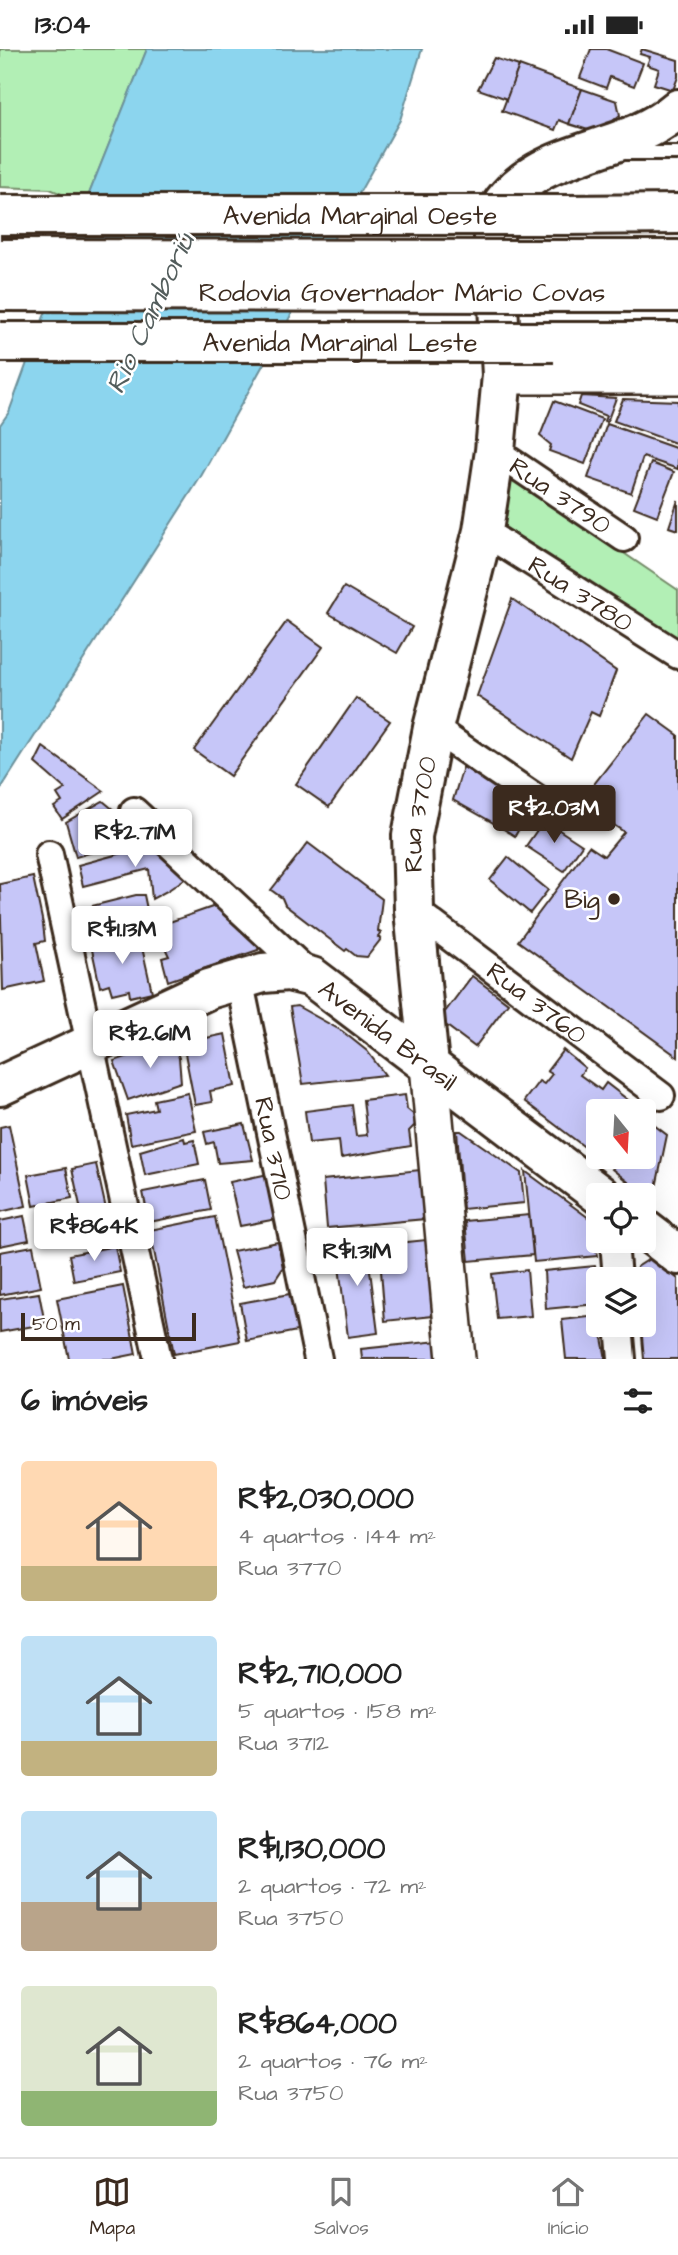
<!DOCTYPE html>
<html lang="pt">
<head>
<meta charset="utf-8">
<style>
  body { margin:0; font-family:"Architects Daughter",sans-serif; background:#f2f2f2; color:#222; height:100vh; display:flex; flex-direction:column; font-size:26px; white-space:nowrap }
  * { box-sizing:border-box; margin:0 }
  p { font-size:23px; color:#767676 }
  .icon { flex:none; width:38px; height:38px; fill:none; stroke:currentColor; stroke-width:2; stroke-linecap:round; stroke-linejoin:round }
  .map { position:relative; height:1310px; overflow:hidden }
  .details { display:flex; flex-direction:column; background:#fff; flex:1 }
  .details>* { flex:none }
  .needle { width:46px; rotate:162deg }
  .buttons { position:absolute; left:586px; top:1050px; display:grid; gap:14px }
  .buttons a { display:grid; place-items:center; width:70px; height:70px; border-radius:7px; background:#fff; box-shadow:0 7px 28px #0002; font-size:35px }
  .scale { position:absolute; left:21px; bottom:18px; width:175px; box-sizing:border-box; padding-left:7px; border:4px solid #3b2a1e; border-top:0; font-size:19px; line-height:24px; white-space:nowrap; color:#3b2a1e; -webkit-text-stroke:5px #fff; paint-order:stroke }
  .price { position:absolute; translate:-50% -60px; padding:0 16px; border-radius:7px; background:#fff; color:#222; font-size:23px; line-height:46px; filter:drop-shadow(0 2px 4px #0008) }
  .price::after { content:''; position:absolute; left:50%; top:42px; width:21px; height:16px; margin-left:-10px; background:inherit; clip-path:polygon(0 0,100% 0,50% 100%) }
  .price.active { background:#3b2a1e; color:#fff }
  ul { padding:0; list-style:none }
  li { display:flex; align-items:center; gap:21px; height:175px; padding:0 21px }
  li span { display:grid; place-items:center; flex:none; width:196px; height:140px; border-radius:7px; color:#555 }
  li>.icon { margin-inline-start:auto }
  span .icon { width:84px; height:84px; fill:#fffc; stroke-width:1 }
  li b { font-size:30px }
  h2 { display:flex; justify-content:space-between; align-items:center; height:84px; padding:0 21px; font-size:30px }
  .status { display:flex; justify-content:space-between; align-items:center; height:49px; padding:0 35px; background:#fff; direction:ltr }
  .status svg { height:19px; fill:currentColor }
  .dock { display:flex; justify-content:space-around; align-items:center; height:98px; border-top:2px solid #e0e0e0; background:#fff; font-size:19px; color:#767676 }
  .dock a { display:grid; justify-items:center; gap:4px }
  .dock .active { color:#3b2a1e }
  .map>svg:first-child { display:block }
  .green { fill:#b2efb5; stroke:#768c6a; stroke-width:2 }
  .water { fill:#8cd5ee; stroke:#6c919b; stroke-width:2 }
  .building { fill:#c6c6f8; stroke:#3b2a1e; stroke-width:2 }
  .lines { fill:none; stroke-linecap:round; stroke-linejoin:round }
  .service-casing { stroke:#3b2a1e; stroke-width:18 }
  .minor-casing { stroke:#3b2a1e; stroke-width:32 }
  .secondary-casing { stroke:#3b2a1e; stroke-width:42 }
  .primary-casing { stroke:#3b2a1e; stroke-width:44 }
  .motorway-casing { stroke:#3b2a1e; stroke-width:44 }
  .service { stroke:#fff; stroke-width:12 }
  .minor { stroke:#fff; stroke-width:26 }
  .secondary { stroke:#fff; stroke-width:37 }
  .primary { stroke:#fff; stroke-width:38 }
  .motorway { stroke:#fff; stroke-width:38 }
  .primary-bridge-casing { stroke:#3b2a1e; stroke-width:44; stroke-linecap:butt }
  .motorway-bridge-casing { stroke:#3b2a1e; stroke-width:44; stroke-linecap:butt }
  .primary-bridge { stroke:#fff; stroke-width:38 }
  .motorway-bridge { stroke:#fff; stroke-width:38 }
  .poi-dot { fill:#3b2a1e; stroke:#fff; stroke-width:2.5 }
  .labels { text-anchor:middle; stroke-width:5; stroke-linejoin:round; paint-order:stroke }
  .street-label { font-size:26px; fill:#3b2a1e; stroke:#fff }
  .poi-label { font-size:26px; fill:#3b2a1e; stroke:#fff; text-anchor:end }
  .water-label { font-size:28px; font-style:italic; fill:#535d5c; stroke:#fff }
</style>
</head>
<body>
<div class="status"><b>13:04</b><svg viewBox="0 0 49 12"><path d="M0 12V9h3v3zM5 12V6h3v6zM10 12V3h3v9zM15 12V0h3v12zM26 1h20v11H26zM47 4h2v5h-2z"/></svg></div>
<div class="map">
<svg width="678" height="1310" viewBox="0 0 678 1310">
  <rect width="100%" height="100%" fill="#fff"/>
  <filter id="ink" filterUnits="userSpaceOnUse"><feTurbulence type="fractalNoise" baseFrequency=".0143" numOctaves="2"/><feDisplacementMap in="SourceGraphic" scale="14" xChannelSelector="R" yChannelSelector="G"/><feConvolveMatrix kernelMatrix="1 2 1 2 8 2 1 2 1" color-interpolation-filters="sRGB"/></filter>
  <g filter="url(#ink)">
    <g class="green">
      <polygon points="0,0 147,0 85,155 50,140 0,138"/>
      <polygon points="503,422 678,541 678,593 495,476"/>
    </g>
    <polygon class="water" points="147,0 422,0 400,71 200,429 0,741 0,376 9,363 85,155"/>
    <g class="building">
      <polygon points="591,0 606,0 643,14 634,37 610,28 606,39 580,29"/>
      <polygon points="642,0 678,11 678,28 673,41 654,35 659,20 647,16 650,8 640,5"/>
      <polygon points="494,9 519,17 507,50 478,40"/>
      <polygon points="519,17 582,40 569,75 559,71 555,81 502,62"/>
      <polygon points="582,40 617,52 620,66 608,76 588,81 569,75"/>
      <polygon points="581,347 616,349 607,373 604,372 606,367 578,356"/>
      <polygon points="623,350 678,352 678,395 614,372"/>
      <polygon points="554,352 602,370 585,415 549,402 551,396 540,387"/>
      <polygon points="607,375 678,400 678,420 643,408 631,444 588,429"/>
      <polygon points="651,414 674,423 657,467 634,458"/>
      <polygon points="678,451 678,481 669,478"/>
      <polygon points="344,538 412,578 397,604 328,564"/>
      <polygon points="512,550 616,622 599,667 591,663 571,709 477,647"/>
      <polygon points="287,572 323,598 230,727 194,701"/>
      <polygon points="356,649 390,672 329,758 296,735"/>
      <polygon points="649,665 678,686 678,1008 518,892 589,797 604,807 624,783 580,753"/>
      <polygon points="43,698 104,742 62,770 54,758 62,753 57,745 65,740 35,714"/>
      <polygon points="463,718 513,747 499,777 453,751"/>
      <polygon points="513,747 531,758 515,787 499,777"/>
      <polygon points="103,752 145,787 76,808 66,773"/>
      <polygon points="544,771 582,796 564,822 526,797"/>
      <polygon points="308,794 382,850 378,882 381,884 378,888 381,890 367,908 356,907 347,900 345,902 285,856 282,849 271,841"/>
      <polygon points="156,795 186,829 167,842 152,850 149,820 83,837 78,816"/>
      <polygon points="508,808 548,841 530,864 490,831"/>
      <polygon points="33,828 43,875 45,892 36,894 44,932 3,941 0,835"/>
      <polygon points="136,846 144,846 148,865 98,877 96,874 92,857"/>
      <polygon points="221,855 260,890 258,901 168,932 162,909 169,907 155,878"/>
      <polygon points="139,885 152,943 130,948 129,941 112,945 109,935 100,938 91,896"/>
      <polygon points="472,927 508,954 475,998 439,971"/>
      <polygon points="297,957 342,982 367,1002 385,1026 303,1035 290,958"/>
      <polygon points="225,985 235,1037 210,1042 212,1053 195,1056 183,994"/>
      <polygon points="173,992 179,1009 181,1033 128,1051 114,1012"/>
      <polygon points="563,1001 585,1019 580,1026 601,1041 606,1034 637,1058 634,1062 598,1062 599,1109 524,1052 539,1032 544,1035 552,1025 547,1022"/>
      <polygon points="188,1044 196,1082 131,1095 126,1066 156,1060 154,1051"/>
      <polygon points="405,1046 407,1060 413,1065 415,1076 409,1082 411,1097 341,1109 339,1091 309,1094 305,1062 352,1056 356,1087 367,1086 363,1051"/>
      <polygon points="650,1073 667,1086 653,1153 612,1120 622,1108 644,1108 644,1080"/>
      <polygon points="244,1075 253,1111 218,1114 214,1093 207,1095 204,1083"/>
      <polygon points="9,1076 26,1157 0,1163 0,1078"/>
      <polygon points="457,1082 461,1082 521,1124 524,1154 463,1160"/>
      <polygon points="184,1089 185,1093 194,1091 199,1115 145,1126 140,1102"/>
      <polygon points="96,1115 106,1160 82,1166 72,1120"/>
      <polygon points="66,1119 72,1149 34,1157 28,1126"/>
      <polygon points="420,1121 425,1170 327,1179 323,1131"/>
      <polygon points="525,1122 593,1172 597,1207 534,1213"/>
      <polygon points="273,1124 282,1169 240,1177 230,1133"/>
      <polygon points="205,1131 211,1161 149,1173 143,1143"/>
      <polygon points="529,1166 533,1206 469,1212 465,1172"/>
      <polygon points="24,1167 29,1191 0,1197 0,1172"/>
      <polygon points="215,1168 240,1292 174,1305 150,1181"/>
      <polygon points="366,1190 378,1284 348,1288 336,1194"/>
      <polygon points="426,1191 433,1267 385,1272 379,1196"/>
      <polygon points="278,1193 283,1219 275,1231 243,1238 233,1202"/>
      <polygon points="33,1197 41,1238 0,1246 0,1203"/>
      <polygon points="115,1197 120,1223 74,1232 69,1206"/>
      <polygon points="651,1209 678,1230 678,1310 644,1310 641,1276 644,1276 644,1230 638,1230 637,1218"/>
      <polygon points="595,1217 599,1224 597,1255 546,1260 544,1222"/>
      <polygon points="527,1221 531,1267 497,1270 492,1225"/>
      <polygon points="123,1237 136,1305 111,1310 69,1310 57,1250"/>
      <polygon points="39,1244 45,1275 0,1283 0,1250"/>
      <polygon points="295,1244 302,1281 247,1292 240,1254"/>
      <polygon points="598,1267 606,1310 566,1310 562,1271"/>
      <polygon points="438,1292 440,1310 362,1310 361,1300"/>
    </g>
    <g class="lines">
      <defs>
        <polyline id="service" points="626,104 678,104"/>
        <g id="minor">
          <path id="s1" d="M495 402 624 489"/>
          <path id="s2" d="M483 482 678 606"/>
          <polyline points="433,679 552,760"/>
          <polyline points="134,762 310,926"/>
          <polyline points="49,805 158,1310"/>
          <path id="s3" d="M414 861 661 1047"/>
          <path id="s4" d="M239 930 318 1310"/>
          <polyline points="614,1192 617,1230"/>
          <polyline points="619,1276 622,1310"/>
        </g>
        <g id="secondary">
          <polyline points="502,326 678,326"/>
          <polyline points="429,1016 456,1310"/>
        </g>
        <g id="primary">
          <polyline points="566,166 678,165"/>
          <polyline points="554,293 678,293"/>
          <path id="s5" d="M429 1016 414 861 412 787 433 679 483 482 495 402 502 326 493 170C530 96 620 110 678 60"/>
          <path id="s6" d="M0 1037 209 940 263 924 288 922 312 928 600 1146"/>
          <polyline points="644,1180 678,1206"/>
        </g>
        <g id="motorway">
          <polyline points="542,211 678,211"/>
          <polyline points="546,243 678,243"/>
        </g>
      </defs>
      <use href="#service" class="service-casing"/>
      <use href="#minor" class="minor-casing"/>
      <use href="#secondary" class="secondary-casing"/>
      <use href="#primary" class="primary-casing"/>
      <use href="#motorway" class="motorway-casing"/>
      <use href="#service" class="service"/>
      <use href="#minor" class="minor"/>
      <use href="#secondary" class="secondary"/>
      <use href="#primary" class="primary"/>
      <use href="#motorway" class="motorway"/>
      <defs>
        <g id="primary-bridge">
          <path id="s7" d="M0 166H566"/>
          <path id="s8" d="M0 293H554"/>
        </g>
        <g id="motorway-bridge">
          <polyline points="0,210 542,211"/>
          <polyline points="0,242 546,243"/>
        </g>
      </defs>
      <use href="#primary-bridge" class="primary-bridge-casing"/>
      <use href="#motorway-bridge" class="motorway-bridge-casing"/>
      <use href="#primary-bridge" class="primary-bridge"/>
      <use href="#motorway-bridge" class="motorway-bridge"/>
    </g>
  </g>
  <circle class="poi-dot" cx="614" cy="850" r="7"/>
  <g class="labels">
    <g class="street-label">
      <text dy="9" stroke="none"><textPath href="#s7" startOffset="360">Avenida Marginal Oeste</textPath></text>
      <text x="402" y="252">Rodovia Governador Mário Covas</text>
      <text dy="9" stroke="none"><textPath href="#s8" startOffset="340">Avenida Marginal Leste</textPath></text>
      <text dy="9" stroke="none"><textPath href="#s1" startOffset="79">Rua 3790</textPath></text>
      <text dy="9" stroke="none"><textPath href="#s2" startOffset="116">Rua 3780</textPath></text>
      <text dy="9" stroke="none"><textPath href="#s5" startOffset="252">Rua 3700</textPath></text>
      <text dy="9" stroke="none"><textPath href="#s3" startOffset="154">Rua 3760</textPath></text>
      <text dy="9" stroke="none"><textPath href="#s6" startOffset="432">Avenida Brasil</textPath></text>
      <text dy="9" stroke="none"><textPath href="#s4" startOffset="173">Rua 3710</textPath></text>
    </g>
    <g class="poi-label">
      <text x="600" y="859">Big</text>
    </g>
    <g class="water-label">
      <text transform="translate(149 264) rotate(-65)" y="10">Rio Camboriú</text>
    </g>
  </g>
</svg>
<div class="buttons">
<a><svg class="needle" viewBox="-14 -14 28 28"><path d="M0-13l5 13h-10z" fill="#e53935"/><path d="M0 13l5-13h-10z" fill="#767676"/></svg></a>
<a><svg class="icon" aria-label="locate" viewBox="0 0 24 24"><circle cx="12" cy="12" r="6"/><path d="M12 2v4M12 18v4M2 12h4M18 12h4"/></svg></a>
<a><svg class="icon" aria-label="layers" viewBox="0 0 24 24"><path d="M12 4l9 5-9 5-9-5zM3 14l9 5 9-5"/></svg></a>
</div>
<div class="scale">50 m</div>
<b class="price active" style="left:554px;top:796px">R$2.03M</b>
<b class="price" style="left:135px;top:820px">R$2.71M</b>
<b class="price" style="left:122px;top:917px">R$1.13M</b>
<b class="price" style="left:150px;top:1021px">R$2.61M</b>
<b class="price" style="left:94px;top:1214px">R$864K</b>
<b class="price" style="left:357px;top:1239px">R$1.31M</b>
</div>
<section class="details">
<h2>6 imóveis<svg class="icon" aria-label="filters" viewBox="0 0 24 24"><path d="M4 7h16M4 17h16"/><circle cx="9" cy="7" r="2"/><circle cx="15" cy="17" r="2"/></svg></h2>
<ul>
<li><span style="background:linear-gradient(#ffd9b3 75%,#c2b280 0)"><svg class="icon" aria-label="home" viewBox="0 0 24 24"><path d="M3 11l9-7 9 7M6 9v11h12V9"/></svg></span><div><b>R$2,030,000</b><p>4 quartos · 144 m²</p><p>Rua 3770</p></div></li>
<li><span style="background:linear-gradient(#bfe0f5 75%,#c2b280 0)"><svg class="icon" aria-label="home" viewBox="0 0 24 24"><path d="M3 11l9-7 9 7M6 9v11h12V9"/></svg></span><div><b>R$2,710,000</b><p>5 quartos · 158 m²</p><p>Rua 3712</p></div></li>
<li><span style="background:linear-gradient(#bfe0f5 65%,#b9a48a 0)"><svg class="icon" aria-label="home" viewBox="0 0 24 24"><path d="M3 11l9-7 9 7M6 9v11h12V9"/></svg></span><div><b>R$1,130,000</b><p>2 quartos · 72 m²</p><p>Rua 3750</p></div></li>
<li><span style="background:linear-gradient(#dfe7d0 75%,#8fb573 0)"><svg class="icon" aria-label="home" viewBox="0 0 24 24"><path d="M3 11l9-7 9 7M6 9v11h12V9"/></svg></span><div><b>R$864,000</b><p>2 quartos · 76 m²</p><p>Rua 3750</p></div></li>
</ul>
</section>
<nav class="dock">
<a class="active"><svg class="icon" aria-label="map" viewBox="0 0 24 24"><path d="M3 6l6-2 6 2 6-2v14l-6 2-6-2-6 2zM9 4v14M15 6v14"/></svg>Mapa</a>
<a><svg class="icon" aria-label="saved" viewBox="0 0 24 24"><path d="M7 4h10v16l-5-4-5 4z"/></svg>Salvos</a>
<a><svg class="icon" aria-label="home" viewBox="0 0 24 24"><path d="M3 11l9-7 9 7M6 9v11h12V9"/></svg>Início</a>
</nav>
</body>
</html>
